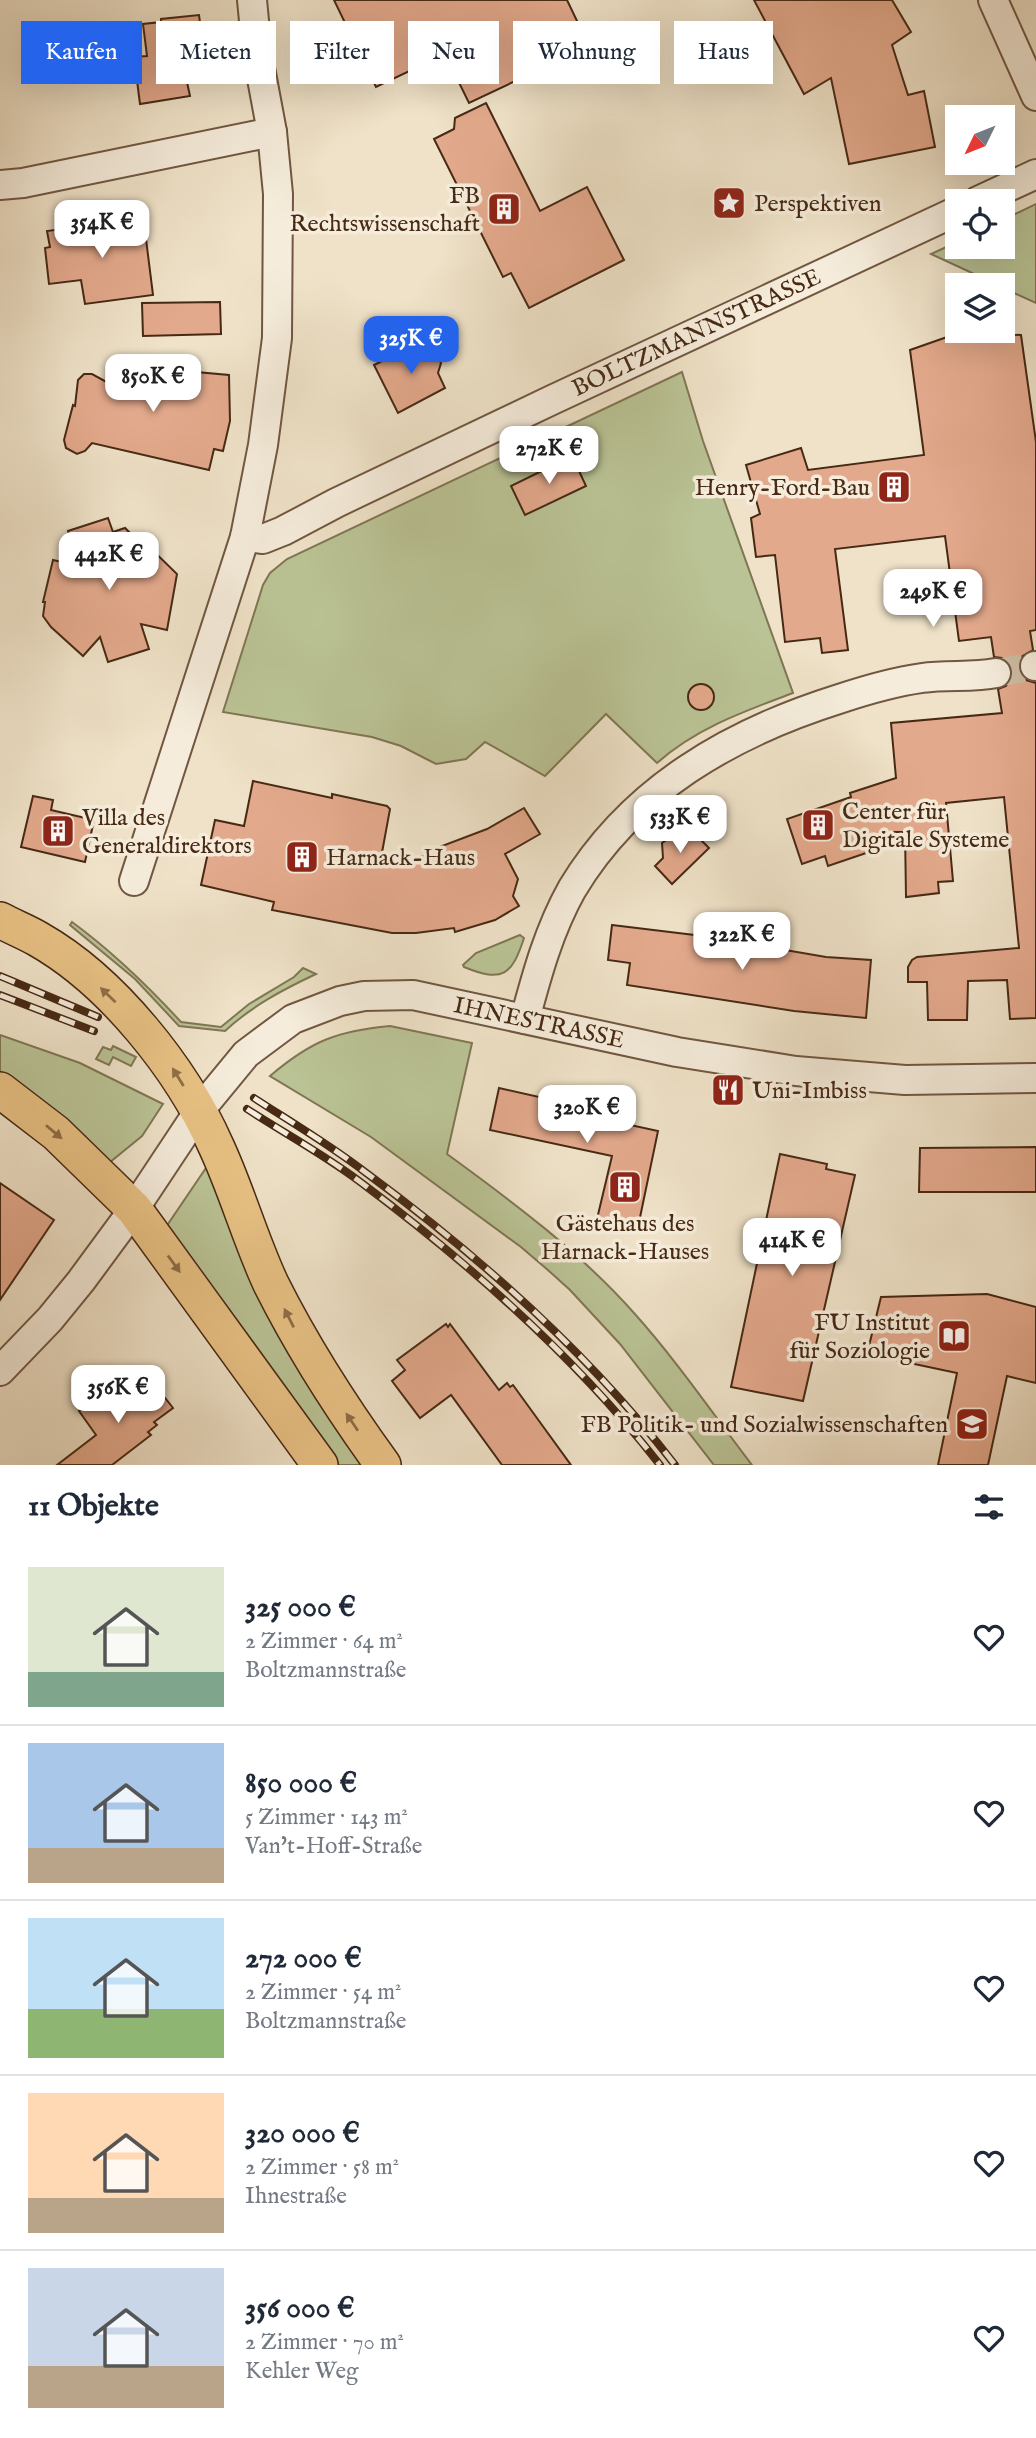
<!DOCTYPE html>
<html lang="de">
<head>
<meta charset="utf-8">
<style>
  body { margin:0; font-family:"IM FELL English",serif; background:#f6f6f7; color:#1f2937; height:100vh; display:flex; flex-direction:column; font-size:26px; white-space:nowrap }
  * { box-sizing:border-box; margin:0 }
  p { font-size:23px; color:#747a83 }
  .icon { flex:none; width:38px; height:38px; fill:none; stroke:currentColor; stroke-width:2; stroke-linecap:round; stroke-linejoin:round }
  .map { position:relative; height:1465px; overflow:hidden }
  .side { display:flex; flex-direction:column; background:#fff; flex:1 }
  .side>* { flex:none }
  .hud { position:absolute; left:21px; top:21px; width:994px; height:63px; display:flex; gap:14px }
  .needle { width:46px; rotate:227deg }
  .tools { position:absolute; left:945px; top:105px; display:grid; gap:14px }
  .tools a { display:grid; place-items:center; width:70px; height:70px; border-radius:0px; background:#fff; box-shadow:0 7px 28px #0002; font-size:35px }
  .price { position:absolute; translate:-50% -60px; padding:0 16px; border-radius:14px; background:#fff; color:#222; font-size:23px; line-height:46px; filter:drop-shadow(0 2px 4px #0008) }
  .price::after { content:''; position:absolute; left:50%; top:42px; width:21px; height:16px; margin-left:-10px; background:inherit; clip-path:polygon(0 0,100% 0,50% 100%) }
  .price.on { background:#2563eb; color:#fff }
  ul { padding:0; list-style:none }
  li { display:flex; align-items:center; gap:21px; height:175px; padding:0 28px }
  li+li { border-top:2px solid #e0e1e3 }
  li span { display:grid; place-items:center; flex:none; width:196px; height:140px; border-radius:0px; color:#555 }
  li>.icon { margin-inline-start:auto }
  span .icon { width:84px; height:84px; fill:#fffc; stroke-width:1 }
  li b { font-size:30px }
  h2 { display:flex; justify-content:space-between; align-items:center; height:84px; padding:0 28px; font-size:30px }
  .chip { padding:0 24px; border-radius:0px; background:#fff; box-shadow:0 7px 28px #0002; font-size:24px; line-height:63px }
  .chip.on { background:#2563eb; color:#fff }
  .map>svg:first-child { display:block }
  .green { fill:#bac395; stroke:#807654; stroke-width:2 }
  .building { fill:#e3a98c; stroke:#472914; stroke-width:2 }
  .lines { fill:none; stroke-linecap:round; stroke-linejoin:round }
  .minor-tunnel { stroke:#cdbda4; stroke-width:28; stroke-dasharray:28 14; stroke-linecap:butt }
  .minor-casing { stroke:#715741; stroke-width:32 }
  .major-casing { stroke:#472914; stroke-width:38 }
  .minor { stroke:#f5ecdb; stroke-width:28 }
  .major { stroke:#e8c184; stroke-width:35 }
  .rail-casing { stroke:#472914; stroke-width:8 }
  .rail { stroke:#f5ecdb; stroke-width:5; stroke-dasharray:16; stroke-linecap:butt }
  .oneway { fill:#8f6d46 }
  .labels { text-anchor:middle; stroke-width:7; stroke-linejoin:round; paint-order:stroke }
  .poi-label { font-size:24px; fill:#472914; stroke:#f5ecdb; text-anchor:start }
  .street-label { font-size:24px; fill:#472914; stroke:#f5ecdb }
</style>
</head>
<body>
<div class="map">
<svg width="1036" height="1465" viewBox="0 0 1036 1465">
  <rect width="100%" height="100%" fill="#efe2c8"/>
  <filter id="stains"><feTurbulence type="fractalNoise" baseFrequency=".00286" numOctaves="4"/><feColorMatrix values="0 0 0 0 .2 0 0 0 0 .09 0 0 0 0 .02 0 0 0 .5 -.17"/></filter>
  <radialGradient id="worn" r=".72"><stop offset=".6" stop-color="#630" stop-opacity="0"/><stop offset="1" stop-color="#630" stop-opacity=".3"/></radialGradient>
  <g class="green">
    <polygon points="1036,204 1036,303 1003,288 1003,285 998,285 931,254 957,242 957,247 1003,247 1003,220"/>
    <path d="M682 372 703 441 793 693C745 711 696 728 657 763L606 714 545 776 485 742 466 759 436 764 401 746 372 737 223 712 263 585 270 573 287 559Z"/>
    <path d="M72 922C113 952 147 985 181 1022L221 1027 249 1004 294 977 303 968 316 974C282 990 252 1006 225 1031L179 1026 135 979 70 925Z"/>
    <path d="M520 935 524 938C512 975 503 983 464 967L463 965 476 953Z"/>
    <path d="M390 1026 472 1043 447 1154C513 1202 580 1252 634 1313 677 1361 713 1414 752 1465H714L620 1344 570 1290 549 1271 521 1247 371 1137 270 1076C311 1041 337 1031 390 1026Z"/>
    <polygon points="0,1035 80,1063 163,1104 142,1136 109,1163 40,1101 0,1071"/>
    <polygon points="113,1046 136,1057 131,1066 113,1057 109,1065 96,1059 103,1047 111,1050"/>
    <polygon points="208,1165 363,1465 339,1465 166,1227"/>
  </g>
  <g class="building">
    <polygon points="334,0 567,0 589,46 469,103 445,54 376,87"/>
    <polygon points="754,0 892,0 911,32 892,45 908,95 924,91 935,147 849,164 831,78 804,94"/>
    <polygon points="199,15 206,68 185,73 190,96 140,104 134,57 147,56 143,24 161,22 161,19"/>
    <polygon points="486,103 540,211 587,187 624,260 529,308 511,273 503,277 434,139 454,129 455,118"/>
    <polygon points="143,215 153,295 85,304 81,280 49,284 45,248 50,247 47,231 122,221 122,218"/>
    <polygon points="220,302 221,334 143,336 142,303"/>
    <polygon points="970,333 1021,335 1036,442 1036,630 1030,631 1033,650 1021,657 1018,665 1020,674 1026,680 1036,683 1036,1018 1010,1019 1007,980 968,981 967,1020 928,1020 927,982 908,982 908,967 912,960 917,957 1019,948 1004,797 946,803 953,881 938,882 939,893 906,897 905,832 880,832 878,849 828,866 825,856 802,864 787,819 851,797 850,793 896,778 891,723 1002,713 998,689 1006,686 1011,679 1012,670 1008,662 1002,658 994,657 991,637 959,641 945,536 835,549 848,650 822,653 820,638 785,642 775,555 756,557 751,518 760,514 746,465 801,448 808,470 924,455 910,350 947,337"/>
    <polygon points="422,341 425,347 435,350 441,363 438,373 445,388 398,413 374,365"/>
    <polygon points="118,365 229,375 230,421 223,451 214,449 209,470 92,443 85,451 77,454 66,448 64,440 73,405 75,406 78,380 84,374 92,374 112,385"/>
    <polygon points="572,456 586,486 525,515 511,486"/>
    <polygon points="108,518 113,532 125,528 134,537 136,534 177,574 167,630 141,624 149,649 108,662 100,637 83,656 51,627 43,616 45,602 43,602 53,560 79,566 68,531"/>
    <circle cx="701" cy="697" r="13"/>
    <polygon points="253,781 332,798 332,794 387,806 390,809 381,858 436,856 434,849 487,829 524,808 540,834 505,854 518,879 513,896 519,906 495,920 455,932 454,928 416,933 392,933 272,910 274,902 201,885 215,820 244,826"/>
    <polygon points="33,796 53,800 51,810 94,820 85,862 21,847"/>
    <polygon points="691,830 709,848 672,884 655,866 663,858 662,843 671,837 682,839"/>
    <polygon points="612,925 703,936 826,957 871,960 866,1018 794,1011 627,985 630,963 608,960"/>
    <polygon points="499,1088 619,1115 621,1123 658,1131 638,1227 597,1219 612,1156 490,1130"/>
    <polygon points="1036,1147 1036,1192 919,1192 920,1148"/>
    <polygon points="780,1154 827,1164 826,1169 855,1175 803,1401 731,1387"/>
    <polygon points="0,1183 54,1220 0,1300"/>
    <polygon points="987,1294 1036,1307 1036,1383 1007,1376 988,1465 938,1465 957,1373 867,1354 881,1297"/>
    <polygon points="446,1324 448,1327 450,1324 499,1390 507,1383 510,1387 513,1385 571,1465 502,1465 451,1395 420,1418 392,1381 405,1370 397,1360"/>
    <polygon points="127,1381 143,1401 158,1389 173,1408 154,1422 157,1425 148,1432 151,1435 112,1465 57,1465 96,1435 79,1411 115,1384 118,1388"/>
  </g>
  <g class="lines">
    <polyline class="minor-tunnel" points="996,673 1035,666"/>
    <defs>
      <g id="minor">
        <polyline points="993,0 1036,96"/>
        <polyline points="0,185 23,183 272,132"/>
        <polyline points="978,201 1036,174"/>
        <polyline points="245,537 263,539 283,531 336,503 552,400 957,211"/>
        <polyline points="1035,666 1036,666"/>
        <polyline points="134,881 245,537 263,445 277,338 278,194 272,132 257,52 252,0"/>
        <path d="M525 1019C537 974 549 930 572 889 632 789 731 733 839 699 866 690 894 682 922 678 947 674 972 678 996 673"/>
        <polyline points="0,1371 50,1319 81,1281 134,1209 199,1111 246,1054 293,1019 340,1001 364,996 413,995 677,1052 796,1071 905,1080 1036,1078"/>
      </g>
      <g id="major">
        <path d="M0 920C13 927 26 932 38 939 112 981 182 1069 216 1146 237 1191 250 1239 271 1284 303 1348 341 1407 383 1465"/>
        <polyline points="0,1090 56,1133 134,1209 320,1465"/>
      </g>
    </defs>
    <use href="#minor" class="minor-casing"/>
    <use href="#major" class="major-casing"/>
    <use href="#minor" class="minor"/>
    <use href="#major" class="major"/>
    <defs>
      <g id="rail">
        <polyline points="0,976 98,1017"/>
        <polyline points="0,995 94,1031"/>
        <path d="M254 1098C291 1122 330 1145 365 1172 479 1256 588 1352 675 1465"/>
        <path d="M247 1109C284 1133 323 1154 359 1181 469 1263 575 1356 660 1465"/>
      </g>
    </defs>
    <use href="#rail" class="rail-casing"/>
    <use href="#rail" class="rail"/>
  </g>
  <defs><path id="oneway-solid" d="M-6-.8H1V-3.2L6.5 0L1 3.2V.8H-6Z" transform="scale(1.75)"/></defs>
  <g class="oneway">
    <use href="#oneway-solid" transform="translate(108 995) rotate(-136)"/>
    <use href="#oneway-solid" transform="translate(178 1077) rotate(-122)"/>
    <use href="#oneway-solid" transform="translate(54 1132) rotate(40)"/>
    <use href="#oneway-solid" transform="translate(174 1264) rotate(54)"/>
    <use href="#oneway-solid" transform="translate(289 1318) rotate(-117)"/>
    <use href="#oneway-solid" transform="translate(352 1422) rotate(-124)"/>
  </g>
  <defs>
    <symbol id="sight-square" viewBox="-11 -11 22 22"><rect x="-9" y="-9" width="18" height="18" rx="4" fill="#8f2418" stroke="#f5ecdb"/><path d="M0-6L1.8-2.2L6-1.7L2.9 1.2L3.7 5.4L0 3.3L-3.7 5.4L-2.9 1.2L-6-1.7L-1.8-2.2Z" fill="#fff"/></symbol>
    <symbol id="building-square" viewBox="-11 -11 22 22"><rect x="-9" y="-9" width="18" height="18" rx="4" fill="#8f2418" stroke="#f5ecdb"/><path d="M-4-6H4V6H1V3H-1V6H-4ZM-2.5-4.3h1.7v1.8h-1.7ZM.8-4.3h1.7v1.8H.8ZM-2.5-1h1.7V.8h-1.7ZM.8-1h1.7V.8H.8Z" fill="#fff"/></symbol>
    <symbol id="restaurant-square" viewBox="-11 -11 22 22"><rect x="-9" y="-9" width="18" height="18" rx="4" fill="#8f2418" stroke="#f5ecdb"/><path d="M-5-6h1v4h1v-4h1v4h1v-4h1v5L-1.5 .5V6h-2V.5L-5-1ZM5-6V6H3V1.5H1.5Q1.5-4 5-6Z" fill="#fff"/></symbol>
    <symbol id="library-square" viewBox="-11 -11 22 22"><rect x="-9" y="-9" width="18" height="18" rx="4" fill="#8f2418" stroke="#f5ecdb"/><path d="M-6-4Q-3-5.5-.7-3.5V5Q-3 3-6 4ZM6-4Q3-5.5 .7-3.5V5Q3 3 6 4Z" fill="#fff"/></symbol>
    <symbol id="university-square" viewBox="-11 -11 22 22"><rect x="-9" y="-9" width="18" height="18" rx="4" fill="#8f2418" stroke="#f5ecdb"/><path d="M0-5L7-2L0 1L-7-2ZM-4 1L0 2.5L4 1V4Q0 6-4 4Z" fill="#fff"/></symbol>
  </defs>
  <g fill-rule="evenodd">
    <use href="#sight-square" x="710" y="184" width="38" height="38"/>
    <use href="#building-square" x="485" y="190" width="38" height="38"/>
    <use href="#building-square" x="875" y="468" width="38" height="38"/>
    <use href="#building-square" x="799" y="806" width="38" height="38"/>
    <use href="#building-square" x="39" y="812" width="38" height="38"/>
    <use href="#building-square" x="283" y="838" width="38" height="38"/>
    <use href="#restaurant-square" x="709" y="1071" width="38" height="38"/>
    <use href="#building-square" x="606" y="1168" width="38" height="38"/>
    <use href="#library-square" x="935" y="1317" width="38" height="38"/>
    <use href="#university-square" x="953" y="1405" width="38" height="38"/>
  </g>
  <g class="labels">
    <g class="poi-label">
      <text x="480" y="203" text-anchor="end">FB<tspan x="480" dy="28">Rechtswissenschaft</tspan></text>
      <text x="754" y="211">Perspektiven</text>
      <text x="870" y="495" text-anchor="end">Henry-Ford-Bau</text>
      <text x="842" y="819">Center für<tspan x="842" dy="28">Digitale Systeme</tspan></text>
      <text x="82" y="825">Villa des<tspan x="82" dy="28">Generaldirektors</tspan></text>
      <text x="326" y="865">Harnack-Haus</text>
      <text x="752" y="1098">Uni-Imbiss</text>
      <text x="625" y="1231" text-anchor="middle">Gästehaus des<tspan x="625" dy="28">Harnack-Hauses</tspan></text>
      <text x="930" y="1330" text-anchor="end">FU Institut<tspan x="930" dy="28">für Soziologie</tspan></text>
      <text x="948" y="1432" text-anchor="end">FB Politik- und Sozialwissenschaften</text>
    </g>
    <g class="street-label">
      <text transform="translate(696 332) rotate(-25)" y="8">BOLTZMANNSTRASSE</text>
      <text transform="translate(539 1022) rotate(12)" y="8">IHNESTRASSE</text>
    </g>
  </g>
  <rect width="100%" height="100%" filter="url(#stains)"/>
  <rect width="100%" height="100%" fill="url(#worn)"/>
</svg>
<div class="tools">
<a><svg class="needle" viewBox="-14 -14 28 28"><path d="M0-13l5 13h-10z" fill="#e53935"/><path d="M0 13l5-13h-10z" fill="#747a83"/></svg></a>
<a><svg class="icon" aria-label="locate" viewBox="0 0 24 24"><circle cx="12" cy="12" r="6"/><path d="M12 2v4M12 18v4M2 12h4M18 12h4"/></svg></a>
<a><svg class="icon" aria-label="layers" viewBox="0 0 24 24"><path d="M12 4l9 5-9 5-9-5zM3 14l9 5 9-5"/></svg></a>
</div>
<b class="price" style="left:102px;top:260px">354K €</b>
<b class="price on" style="left:411px;top:376px">325K €</b>
<b class="price" style="left:153px;top:414px">850K €</b>
<b class="price" style="left:549px;top:486px">272K €</b>
<b class="price" style="left:109px;top:592px">442K €</b>
<b class="price" style="left:933px;top:629px">249K €</b>
<b class="price" style="left:680px;top:855px">533K €</b>
<b class="price" style="left:742px;top:972px">322K €</b>
<b class="price" style="left:587px;top:1145px">320K €</b>
<b class="price" style="left:792px;top:1278px">414K €</b>
<b class="price" style="left:118px;top:1425px">356K €</b>
<div class="hud">
<a class="chip on">Kaufen</a>
<a class="chip">Mieten</a>
<a class="chip">Filter</a>
<a class="chip">Neu</a>
<a class="chip">Wohnung</a>
<a class="chip">Haus</a>
</div>
</div>
<section class="side">
<h2>11 Objekte<svg class="icon" aria-label="filters" viewBox="0 0 24 24"><path d="M4 7h16M4 17h16"/><circle cx="9" cy="7" r="2"/><circle cx="15" cy="17" r="2"/></svg></h2>
<ul>
<li><span style="background:linear-gradient(#dfe7d0 75%,#7fa58c 0)"><svg class="icon" aria-label="home" viewBox="0 0 24 24"><path d="M3 11l9-7 9 7M6 9v11h12V9"/></svg></span><div><b>325 000 €</b><p>2 Zimmer · 64 m²</p><p>Boltzmannstraße</p></div><svg class="icon" aria-label="heart" viewBox="0 0 24 24"><path d="M12 20l-8-8c-3-5 5-10 8-4 3-6 11-1 8 4z"/></svg></li>
<li><span style="background:linear-gradient(#a9c7e8 75%,#b9a48a 0)"><svg class="icon" aria-label="home" viewBox="0 0 24 24"><path d="M3 11l9-7 9 7M6 9v11h12V9"/></svg></span><div><b>850 000 €</b><p>5 Zimmer · 143 m²</p><p>Van't-Hoff-Straße</p></div><svg class="icon" aria-label="heart" viewBox="0 0 24 24"><path d="M12 20l-8-8c-3-5 5-10 8-4 3-6 11-1 8 4z"/></svg></li>
<li><span style="background:linear-gradient(#bfe0f5 65%,#8fb573 0)"><svg class="icon" aria-label="home" viewBox="0 0 24 24"><path d="M3 11l9-7 9 7M6 9v11h12V9"/></svg></span><div><b>272 000 €</b><p>2 Zimmer · 54 m²</p><p>Boltzmannstraße</p></div><svg class="icon" aria-label="heart" viewBox="0 0 24 24"><path d="M12 20l-8-8c-3-5 5-10 8-4 3-6 11-1 8 4z"/></svg></li>
<li><span style="background:linear-gradient(#ffd9b3 75%,#b9a48a 0)"><svg class="icon" aria-label="home" viewBox="0 0 24 24"><path d="M3 11l9-7 9 7M6 9v11h12V9"/></svg></span><div><b>320 000 €</b><p>2 Zimmer · 58 m²</p><p>Ihnestraße</p></div><svg class="icon" aria-label="heart" viewBox="0 0 24 24"><path d="M12 20l-8-8c-3-5 5-10 8-4 3-6 11-1 8 4z"/></svg></li>
<li><span style="background:linear-gradient(#c9d6e8 70%,#b9a48a 0)"><svg class="icon" aria-label="home" viewBox="0 0 24 24"><path d="M3 11l9-7 9 7M6 9v11h12V9"/></svg></span><div><b>356 000 €</b><p>2 Zimmer · 70 m²</p><p>Kehler Weg</p></div><svg class="icon" aria-label="heart" viewBox="0 0 24 24"><path d="M12 20l-8-8c-3-5 5-10 8-4 3-6 11-1 8 4z"/></svg></li>
</ul>
</section>
</body>
</html>
